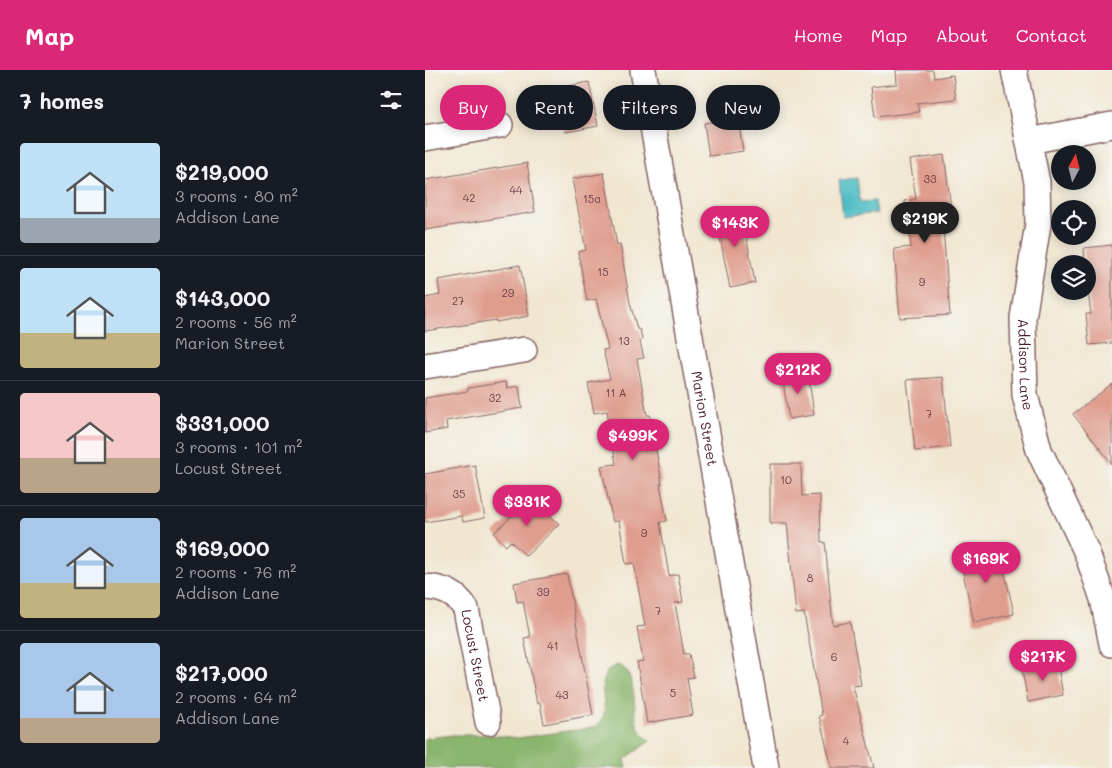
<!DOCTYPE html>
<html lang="en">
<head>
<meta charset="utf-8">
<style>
  body { margin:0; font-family:Mali,sans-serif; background:#20242c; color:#f1f3f6; height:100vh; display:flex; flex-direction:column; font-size:19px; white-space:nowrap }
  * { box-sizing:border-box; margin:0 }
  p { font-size:16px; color:#9ea1a6 }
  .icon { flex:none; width:28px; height:28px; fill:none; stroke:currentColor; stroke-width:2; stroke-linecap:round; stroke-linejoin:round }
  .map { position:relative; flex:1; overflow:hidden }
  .drawer { display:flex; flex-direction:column; background:#171b24; width:425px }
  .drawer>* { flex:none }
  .hud { position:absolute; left:15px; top:15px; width:475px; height:45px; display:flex; gap:10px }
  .needle { width:32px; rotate:7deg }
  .controls { position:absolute; left:626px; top:75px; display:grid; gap:10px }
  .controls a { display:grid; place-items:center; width:45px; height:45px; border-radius:50%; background:#171b24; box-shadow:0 2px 12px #0003; font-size:25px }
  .price { position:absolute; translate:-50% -42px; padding:0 11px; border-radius:18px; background:#db2777; color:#fff; font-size:16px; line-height:32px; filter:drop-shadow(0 1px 2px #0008) }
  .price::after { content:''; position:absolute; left:50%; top:30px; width:15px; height:11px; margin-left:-8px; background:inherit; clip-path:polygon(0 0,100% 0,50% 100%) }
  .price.selected { background:#222; color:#fff }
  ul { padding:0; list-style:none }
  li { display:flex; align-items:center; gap:15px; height:125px; padding:0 20px }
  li+li { border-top:1px solid #363941 }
  li span { display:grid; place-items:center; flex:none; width:140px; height:100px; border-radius:5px; color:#555 }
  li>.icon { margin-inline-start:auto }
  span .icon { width:60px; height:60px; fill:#fffc; stroke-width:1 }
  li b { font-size:21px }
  h2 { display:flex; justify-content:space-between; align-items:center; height:60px; padding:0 20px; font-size:21px }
  .chip { padding:0 18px; border-radius:22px; background:#171b24; box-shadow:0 2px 12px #0003; font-size:18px; line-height:45px }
  .chip.selected { background:#db2777; color:#fff }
  header { display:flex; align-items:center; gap:30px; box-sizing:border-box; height:70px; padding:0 25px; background:#db2777; color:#fff }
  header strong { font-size:24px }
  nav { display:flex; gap:28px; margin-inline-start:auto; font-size:18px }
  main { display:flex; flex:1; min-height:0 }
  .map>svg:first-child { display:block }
  .forest { fill:#89b56c; stroke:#6a6a4c }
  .water { fill:#4fbec5; stroke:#4c6e78 }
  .building { fill:#df9d8e }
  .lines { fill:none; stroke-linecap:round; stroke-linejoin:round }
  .minor-casing { stroke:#846565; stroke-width:28 }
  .minor { stroke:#fff; stroke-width:25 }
  .labels { text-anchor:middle; stroke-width:4; stroke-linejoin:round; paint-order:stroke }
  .number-label { font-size:11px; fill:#6f3e44 }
  .street-label { font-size:14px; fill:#4a1f2b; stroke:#f6f6f2 }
</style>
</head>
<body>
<header>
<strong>Map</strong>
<nav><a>Home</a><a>Map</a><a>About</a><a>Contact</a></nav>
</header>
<main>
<section class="drawer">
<h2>7 homes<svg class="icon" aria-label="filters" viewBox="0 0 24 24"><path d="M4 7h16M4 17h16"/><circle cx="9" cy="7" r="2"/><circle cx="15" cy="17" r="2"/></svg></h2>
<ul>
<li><span style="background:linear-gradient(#bfe0f5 75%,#9aa5b1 0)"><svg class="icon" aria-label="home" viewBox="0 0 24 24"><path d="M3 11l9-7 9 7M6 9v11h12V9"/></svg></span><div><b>$219,000</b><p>3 rooms · 80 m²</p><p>Addison Lane</p></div></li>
<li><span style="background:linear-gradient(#bfe0f5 65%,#c2b280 0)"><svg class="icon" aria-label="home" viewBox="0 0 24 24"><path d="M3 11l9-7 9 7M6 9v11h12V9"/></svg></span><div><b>$143,000</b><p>2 rooms · 56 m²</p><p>Marion Street</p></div></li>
<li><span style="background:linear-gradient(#f6c9c9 65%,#b9a48a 0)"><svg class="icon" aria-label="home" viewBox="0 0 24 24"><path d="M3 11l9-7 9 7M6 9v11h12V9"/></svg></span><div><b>$331,000</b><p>3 rooms · 101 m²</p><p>Locust Street</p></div></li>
<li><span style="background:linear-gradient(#a9c7e8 65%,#c2b280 0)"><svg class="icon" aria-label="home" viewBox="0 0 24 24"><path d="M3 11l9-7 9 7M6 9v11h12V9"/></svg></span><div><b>$169,000</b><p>2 rooms · 76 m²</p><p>Addison Lane</p></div></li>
<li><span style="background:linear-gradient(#a9c7e8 75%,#b9a48a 0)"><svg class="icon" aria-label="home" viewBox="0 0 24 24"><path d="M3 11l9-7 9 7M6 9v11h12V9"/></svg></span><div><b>$217,000</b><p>2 rooms · 64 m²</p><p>Addison Lane</p></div></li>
</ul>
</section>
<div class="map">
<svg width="687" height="698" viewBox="0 0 687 698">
  <rect width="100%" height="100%" fill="#f6f6f2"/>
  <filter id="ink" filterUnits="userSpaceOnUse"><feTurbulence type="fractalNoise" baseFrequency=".02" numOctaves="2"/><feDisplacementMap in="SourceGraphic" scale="10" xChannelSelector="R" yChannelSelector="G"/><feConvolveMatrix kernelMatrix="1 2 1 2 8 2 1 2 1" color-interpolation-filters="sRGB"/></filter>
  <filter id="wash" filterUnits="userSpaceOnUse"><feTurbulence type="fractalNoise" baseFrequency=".0096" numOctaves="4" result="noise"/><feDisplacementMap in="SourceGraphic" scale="20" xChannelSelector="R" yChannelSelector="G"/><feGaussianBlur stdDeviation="1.12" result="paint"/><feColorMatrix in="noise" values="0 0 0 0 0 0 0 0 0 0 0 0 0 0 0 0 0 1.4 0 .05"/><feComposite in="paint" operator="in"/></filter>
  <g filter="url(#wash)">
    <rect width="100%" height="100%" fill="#f1e7d1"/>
    <path class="forest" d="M193 595C213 601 207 639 213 656 214 661 221 667 225 671L200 689 202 698H0V669L2 668 28 665H67L93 668 171 657C174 653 178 650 179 644 181 626 169 602 193 595Z"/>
    <polygon class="water" points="432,108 435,132 450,131 452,143 418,147 414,110"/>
    <g id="blocks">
      <g class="building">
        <polygon points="471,0 508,0 509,8 528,5 531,29 492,33 494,42 450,47 446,17 472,14"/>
        <polygon points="164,12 173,56 141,62 133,18"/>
        <polygon points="313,48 318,81 284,86 279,53"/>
        <polygon points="519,85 527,145 517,146 525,245 475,248 469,179 486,177 480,131 491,129 485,90"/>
        <polygon points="102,93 110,142 0,160 0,110"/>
        <polygon points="179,103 192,175 195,174 205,233 212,259 215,260 217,269 215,272 219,288 212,289 222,345 225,345 237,414 235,414 242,451 235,452 244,506 253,504 258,532 250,533 259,584 264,584 269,607 262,608 268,645 222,653 212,592 218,591 212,557 220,556 209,493 201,494 194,451 188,452 176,396 191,394 182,341 169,343 163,313 185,309 178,280 183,279 171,229 162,231 153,182 161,180 147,109"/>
        <polygon points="316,138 330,213 305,218 290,142"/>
        <polygon points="687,175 687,273 664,275 661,244 666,244 662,214 662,194 660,194 659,178"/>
        <polygon points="95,195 104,246 71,252 71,250 0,261 0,228 15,225 13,210"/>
        <polygon points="383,302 389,345 364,349 357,306"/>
        <polygon points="518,307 525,377 490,381 482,310"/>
        <polygon points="81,312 82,318 94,316 97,338 21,351 22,359 0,363 0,328 43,321 43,318"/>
        <polygon points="687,314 687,394 648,344"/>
        <polygon points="345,394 376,394 377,426 395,425 396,472 400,472 408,555 425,552 436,615 428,616 449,698 407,698 394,646 397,645 379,543 371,544 362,453 345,453"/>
        <polygon points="50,395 60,448 38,452 37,446 0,452 0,404"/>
        <polygon points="107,427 134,454 101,486 86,471 81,476 69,463"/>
        <polygon points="574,476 589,544 549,553 534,484"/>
        <polygon points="142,504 168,645 119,654 115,633 112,634 99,568 105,567 98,531 92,532 89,513"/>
        <polygon points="632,592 638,625 603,632 597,600"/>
      </g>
    </g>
  </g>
  <g filter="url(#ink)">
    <use href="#blocks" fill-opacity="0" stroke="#846565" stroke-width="1"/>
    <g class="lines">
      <defs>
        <g id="minor">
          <path id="s1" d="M218 0 341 698"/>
          <path id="s2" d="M589 0 612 112 613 154 598 248 600 325 614 380 662 483 678 529 687 574"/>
          <polyline points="0,68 75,55"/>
          <polyline points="604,71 687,55"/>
          <polyline points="0,296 99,280"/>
          <path id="s3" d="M0 517C18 518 31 523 41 539L63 652"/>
        </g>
      </defs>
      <use href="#minor" class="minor-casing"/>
      <use href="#minor" class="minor"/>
    </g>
  </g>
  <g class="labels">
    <g class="number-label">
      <text x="505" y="113">33</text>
      <text x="91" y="124">44</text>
      <text x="44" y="132">42</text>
      <text x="167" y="133">15a</text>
      <text x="178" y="206">15</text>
      <text x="497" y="216">9</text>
      <text x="83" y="227">29</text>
      <text x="33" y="235">27</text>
      <text x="199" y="275">13</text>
      <text x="191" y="327">11 A</text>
      <text x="70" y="332">32</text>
      <text x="504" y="348">7</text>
      <text x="361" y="414">10</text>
      <text x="34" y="428">35</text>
      <text x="219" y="467">9</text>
      <text x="385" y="512">8</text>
      <text x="118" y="526">39</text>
      <text x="233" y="545">7</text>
      <text x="128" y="580">41</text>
      <text x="409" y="591">6</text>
      <text x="248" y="627">5</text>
      <text x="137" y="629">43</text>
      <text x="421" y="675">4</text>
    </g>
    <g class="street-label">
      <text dy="5" stroke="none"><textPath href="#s2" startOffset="298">Addison Lane</textPath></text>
      <text dy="5" stroke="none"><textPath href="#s1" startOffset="354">Marion Street</textPath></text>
      <text dy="5" stroke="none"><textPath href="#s3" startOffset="96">Locust Street</textPath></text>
    </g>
  </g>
</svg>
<div class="controls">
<a><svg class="needle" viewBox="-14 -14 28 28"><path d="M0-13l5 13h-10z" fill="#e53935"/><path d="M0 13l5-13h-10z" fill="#9ea1a6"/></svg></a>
<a><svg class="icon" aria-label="locate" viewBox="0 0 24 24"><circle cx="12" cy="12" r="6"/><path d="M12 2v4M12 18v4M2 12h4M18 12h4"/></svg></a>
<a><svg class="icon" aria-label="layers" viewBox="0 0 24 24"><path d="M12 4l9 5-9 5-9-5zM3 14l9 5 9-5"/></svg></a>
</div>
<b class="price selected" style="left:500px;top:174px">$219K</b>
<b class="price" style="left:310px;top:178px">$143K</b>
<b class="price" style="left:373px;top:325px">$212K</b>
<b class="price" style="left:208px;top:391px">$499K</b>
<b class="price" style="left:102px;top:457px">$331K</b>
<b class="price" style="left:561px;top:514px">$169K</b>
<b class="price" style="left:618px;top:612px">$217K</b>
<div class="hud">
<a class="chip selected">Buy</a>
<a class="chip">Rent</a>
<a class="chip">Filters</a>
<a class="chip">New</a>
</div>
</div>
</main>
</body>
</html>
